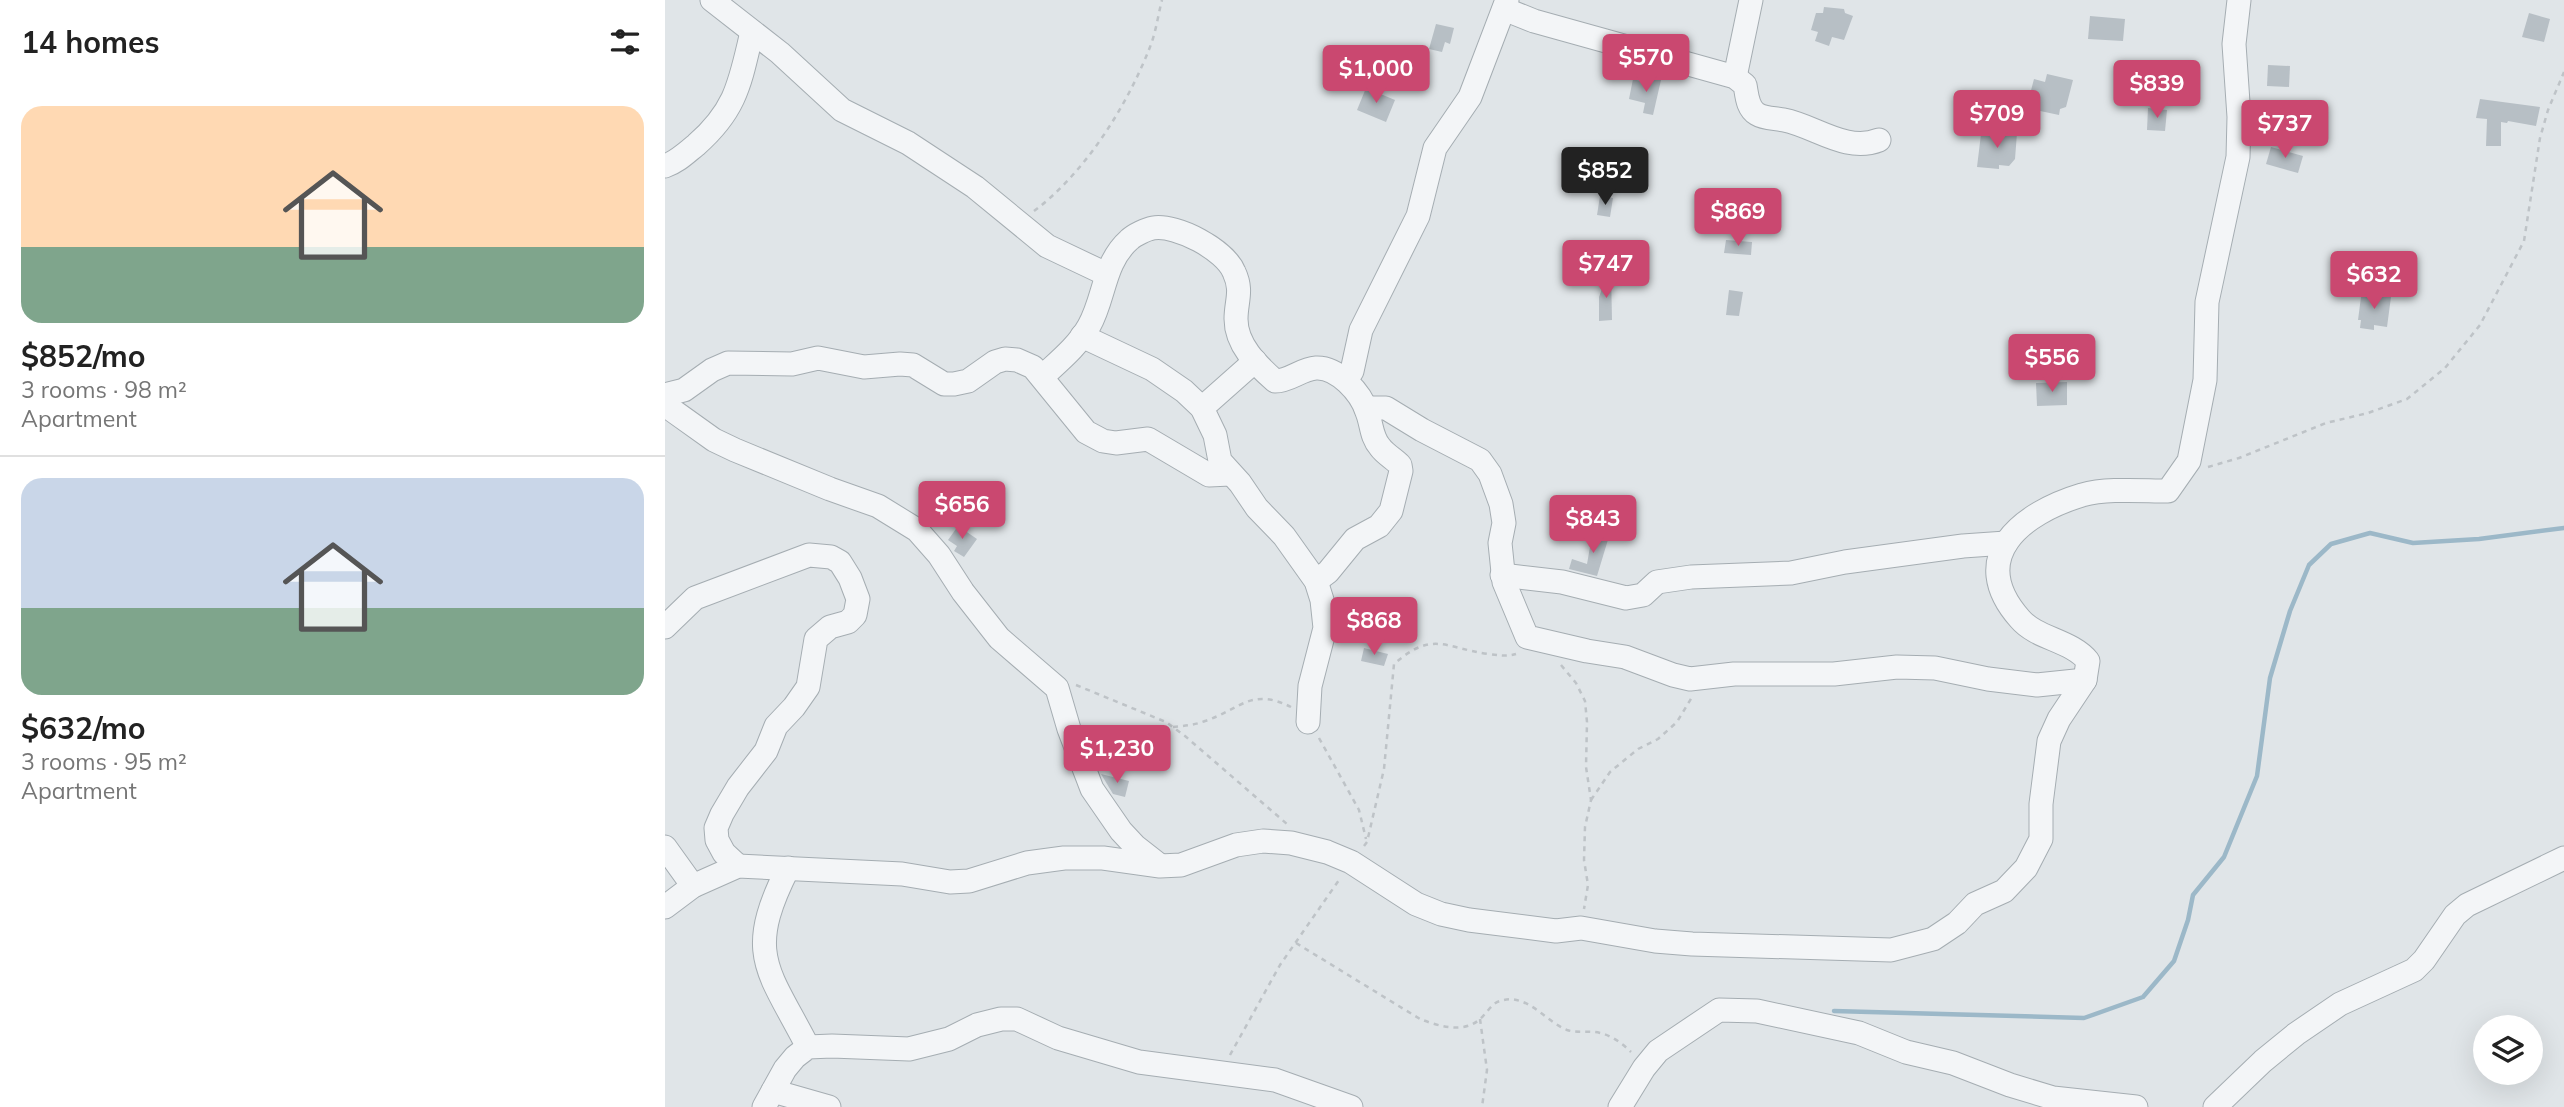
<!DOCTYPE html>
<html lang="en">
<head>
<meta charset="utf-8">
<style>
  body { margin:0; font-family:Mulish,sans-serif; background:#f6f6f6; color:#222; height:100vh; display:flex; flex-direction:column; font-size:26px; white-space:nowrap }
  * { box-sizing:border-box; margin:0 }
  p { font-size:23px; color:#767676 }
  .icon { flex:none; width:38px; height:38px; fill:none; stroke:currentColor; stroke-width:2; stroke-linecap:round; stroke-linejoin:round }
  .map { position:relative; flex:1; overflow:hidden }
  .sheet { display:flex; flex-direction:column; background:#fff; width:665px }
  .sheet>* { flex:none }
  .fabs { position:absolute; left:1808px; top:1015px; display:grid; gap:14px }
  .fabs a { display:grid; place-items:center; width:70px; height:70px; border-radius:50%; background:#fff; box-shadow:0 7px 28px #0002; font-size:35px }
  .price { position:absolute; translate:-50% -60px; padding:0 16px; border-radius:7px; background:#ca4870; color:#fff; font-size:23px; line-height:46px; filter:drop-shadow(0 2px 4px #0008) }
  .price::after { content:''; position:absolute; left:50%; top:42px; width:21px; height:16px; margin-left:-10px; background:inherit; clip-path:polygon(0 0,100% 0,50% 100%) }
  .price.active { background:#222; color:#fff }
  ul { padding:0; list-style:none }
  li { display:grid; align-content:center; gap:14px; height:371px; padding:0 21px }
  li+li { border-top:2px solid #e0e0e0 }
  li span { display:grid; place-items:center; height:217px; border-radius:21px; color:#555 }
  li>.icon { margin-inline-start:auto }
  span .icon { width:126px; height:126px; fill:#fffc; stroke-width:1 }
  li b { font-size:30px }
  h2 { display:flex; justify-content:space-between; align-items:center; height:84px; padding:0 21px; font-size:30px }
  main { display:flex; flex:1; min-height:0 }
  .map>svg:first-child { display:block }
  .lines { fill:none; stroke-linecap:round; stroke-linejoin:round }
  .stream { stroke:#9cb8c8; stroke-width:4.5 }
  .building { fill:#b7bfc5 }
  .minor-casing { stroke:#a5adb2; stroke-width:25 }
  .path { stroke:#bec3c7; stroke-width:2.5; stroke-dasharray:5 5; stroke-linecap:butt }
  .minor { stroke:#f3f5f7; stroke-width:23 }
</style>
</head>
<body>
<main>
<section class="sheet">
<h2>14 homes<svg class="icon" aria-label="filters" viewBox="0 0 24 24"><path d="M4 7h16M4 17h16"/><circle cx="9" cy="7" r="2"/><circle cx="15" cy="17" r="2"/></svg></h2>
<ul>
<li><span style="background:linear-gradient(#ffd9b3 65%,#7fa58c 0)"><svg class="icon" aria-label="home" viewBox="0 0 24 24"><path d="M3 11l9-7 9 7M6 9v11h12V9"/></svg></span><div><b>$852/mo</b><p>3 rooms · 98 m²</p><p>Apartment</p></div></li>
<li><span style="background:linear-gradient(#c9d6e8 60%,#7fa58c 0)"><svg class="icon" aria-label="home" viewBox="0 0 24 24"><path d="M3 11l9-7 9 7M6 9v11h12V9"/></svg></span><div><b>$632/mo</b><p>3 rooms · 95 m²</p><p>Apartment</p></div></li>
</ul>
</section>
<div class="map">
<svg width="1899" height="1107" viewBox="0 0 1899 1107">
  <rect width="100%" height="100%" fill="#e0e5e8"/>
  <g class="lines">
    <polyline class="stream" points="1169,1011 1419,1018 1478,997 1509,961 1523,920 1528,895 1559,857 1592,776 1605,678 1625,611 1644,565 1666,544 1705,533 1748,543 1814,539 1899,528"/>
  </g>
  <g class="building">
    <polygon points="1159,7 1179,9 1180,13 1188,16 1179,40 1167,37 1164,46 1150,41 1153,32 1146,30 1151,13 1158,13"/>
    <polygon points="1864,13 1885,19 1879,42 1857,37"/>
    <polygon points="1425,16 1460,19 1458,41 1423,39"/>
    <polygon points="771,24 789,28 785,44 780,42 777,52 764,49"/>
    <polygon points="1603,65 1625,66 1624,87 1602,86"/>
    <polygon points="1382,74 1408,80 1401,107 1395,109 1394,115 1366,109 1368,99 1364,98 1369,79 1380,82"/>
    <polygon points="984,77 996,80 988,115 978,113 980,103 964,99 968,79 983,83"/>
    <polygon points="701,88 730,100 721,122 692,110"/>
    <polygon points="1815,99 1875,107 1871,126 1843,121 1842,123 1836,122 1836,146 1821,146 1822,119 1811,118"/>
    <polygon points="1483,108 1502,110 1500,131 1482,130"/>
    <polygon points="1337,132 1352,133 1350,159 1344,166 1334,165 1334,169 1312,167 1316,134 1337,136"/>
    <polygon points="1606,147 1638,156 1633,173 1601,164"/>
    <polygon points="935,196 948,198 945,217 932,215"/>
    <polygon points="1061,240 1087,242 1086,255 1059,253"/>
    <polygon points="943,272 946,272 947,320 934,321 934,297"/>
    <polygon points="1064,290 1078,292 1074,316 1061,315"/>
    <polygon points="1700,294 1726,297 1722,327 1709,325 1709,330 1695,328 1696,320 1693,320 1696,297 1699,297"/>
    <polygon points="1402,382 1402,405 1372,406 1371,383"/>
    <polygon points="293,526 312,539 299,557 289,551 292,546 283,540"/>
    <polygon points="928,530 945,533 932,576 904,569 907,559 922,564"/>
    <polygon points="699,648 723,654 719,666 696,661"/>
    <polygon points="436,774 464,781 460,797 448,794"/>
  </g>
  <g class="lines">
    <defs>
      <g id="minor">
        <polyline points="47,0 115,53 177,110 243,143 310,187 382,246 441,274"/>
        <path d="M839 9 869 21 1070 77 1080 85C1082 95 1082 108 1092 114 1100 119 1110 118 1119 120 1150 126 1181 153 1214 140"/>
        <polyline points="1070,77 1086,0"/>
        <path d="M0 166C12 162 21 153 31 145 72 109 75 82 87 32"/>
        <polyline points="417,336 487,369 519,391 537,408 550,435 555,461 575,483 592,508 619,536 651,581 657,600 660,628 645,686 643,722"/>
        <path d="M377 377C393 362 413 346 424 326 440 298 438 263 464 240 469 235 482 229 488 228 512 224 560 250 569 272 578 291 571 301 571 319 571 345 592 365 610 381 625 381 636 369 651 368 673 367 696 393 702 412 707 424 706 437 715 447 720 454 729 459 735 465L736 471 726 511 714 526 690 539 663 572 651 581"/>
        <polyline points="681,380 687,371 696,330 753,216 770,148 805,97 842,0"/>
        <polyline points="0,395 19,390 47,370 63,363 127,364 153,358 199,367 235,364 248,365 279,384 289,384 303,381 330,362 340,359 352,360 368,367 421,432 438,441 451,443 483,439 544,475 565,474"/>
        <polyline points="0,405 49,440 70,450 165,489 213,506 252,530 274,555 298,592 334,638 392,688 404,729 427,789 456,831 470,846 493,864"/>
        <polyline points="537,408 590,361"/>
        <polyline points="701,408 721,408 757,430 815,460 825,474 836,504 839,523 835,543 839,582 862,637 922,651 960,657 1008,675 1025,679 1069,674 1169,674 1232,667 1270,668 1323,679 1372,685 1420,680"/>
        <polyline points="837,575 897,582 961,598 978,595 992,582 1026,577 1126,573 1180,562 1298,546 1341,543"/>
        <polyline points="0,627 30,598 144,555 166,557 175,562 185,578 193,599 190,615 183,622 165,627 151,639 143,687 129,707 111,726 101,751 73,787 57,814 51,828 52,840 59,853 73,866"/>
        <polyline points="0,847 28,886"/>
        <path d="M123 868C79 955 103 969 143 1047"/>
        <path d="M0 907 28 886 73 866 237 874 285 882 304 881 362 863 399 858H438L495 866 516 865 571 845 598 841 626 843 662 852 686 862 751 904 776 914 804 920 891 931 916 928 990 941 1027 944 1226 950 1268 939 1292 923 1310 904 1339 891 1361 868 1376 839V804L1384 741 1394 719 1420 680 1423 661C1406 640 1372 639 1355 619 1300 557 1357 513 1417 495 1443 488 1476 491 1503 491L1524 461 1540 380 1542 302 1573 157 1574 117 1569 44 1574 0"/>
        <polyline points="108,1091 164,1107"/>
        <polyline points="99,1107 120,1069 130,1057 143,1047 167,1046 244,1049 284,1039 312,1025 336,1019 352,1019 393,1038 474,1062 610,1080 686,1107"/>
        <polyline points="955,1107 979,1068 993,1051 1054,1010 1092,1011 1194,1033 1241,1052 1288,1063 1345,1085 1388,1098 1471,1107"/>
        <polyline points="1550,1107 1598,1061 1631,1034 1675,1004 1749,970 1759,960 1790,915 1802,905 1899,858"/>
      </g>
    </defs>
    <use href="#minor" class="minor-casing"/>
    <g class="path">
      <path d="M369 211C420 173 462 106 485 47 491 32 493 15 497 0"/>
      <polyline points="1543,467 1574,458 1661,423 1703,413 1742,399 1780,368 1815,325 1859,241 1875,138 1883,110 1899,72"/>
      <polyline points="896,665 911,683 920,701 922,722 921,767 926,800 920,827 919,860 923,885 919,909"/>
      <polyline points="411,685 501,722 520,736 622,824"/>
      <path d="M508 727C519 726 530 725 540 721 576 709 586 687 626 707"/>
      <polyline points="654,738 694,810 701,839"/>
      <polyline points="926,800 945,772 973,749 993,739 1012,722 1027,697"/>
      <path d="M699 846 702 842 719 769 729 664C768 630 780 648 823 654 833 655 841 657 851 654"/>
      <path d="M631 943 755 1019C773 1026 799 1034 815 1019 822 1013 827 1003 835 1001 862 992 881 1022 902 1030 911 1033 920 1031 929 1032 943 1033 956 1042 966 1052"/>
      <polyline points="815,1019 822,1070 817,1107"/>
      <polyline points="565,1055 615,965 674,880"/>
    </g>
    <use href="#minor" class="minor"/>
  </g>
</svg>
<div class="fabs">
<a><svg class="icon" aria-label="layers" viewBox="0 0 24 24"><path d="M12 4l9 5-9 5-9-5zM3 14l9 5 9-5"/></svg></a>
</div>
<b class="price" style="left:981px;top:94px">$570</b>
<b class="price" style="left:711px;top:105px">$1,000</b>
<b class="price" style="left:1492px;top:120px">$839</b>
<b class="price" style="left:1332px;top:150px">$709</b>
<b class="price" style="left:1620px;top:160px">$737</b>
<b class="price active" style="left:940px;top:207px">$852</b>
<b class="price" style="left:1073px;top:248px">$869</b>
<b class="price" style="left:941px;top:300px">$747</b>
<b class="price" style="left:1709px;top:311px">$632</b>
<b class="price" style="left:1387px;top:394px">$556</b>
<b class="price" style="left:297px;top:541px">$656</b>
<b class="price" style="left:928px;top:555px">$843</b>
<b class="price" style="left:709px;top:657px">$868</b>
<b class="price" style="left:452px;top:785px">$1,230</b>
</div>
</main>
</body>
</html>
